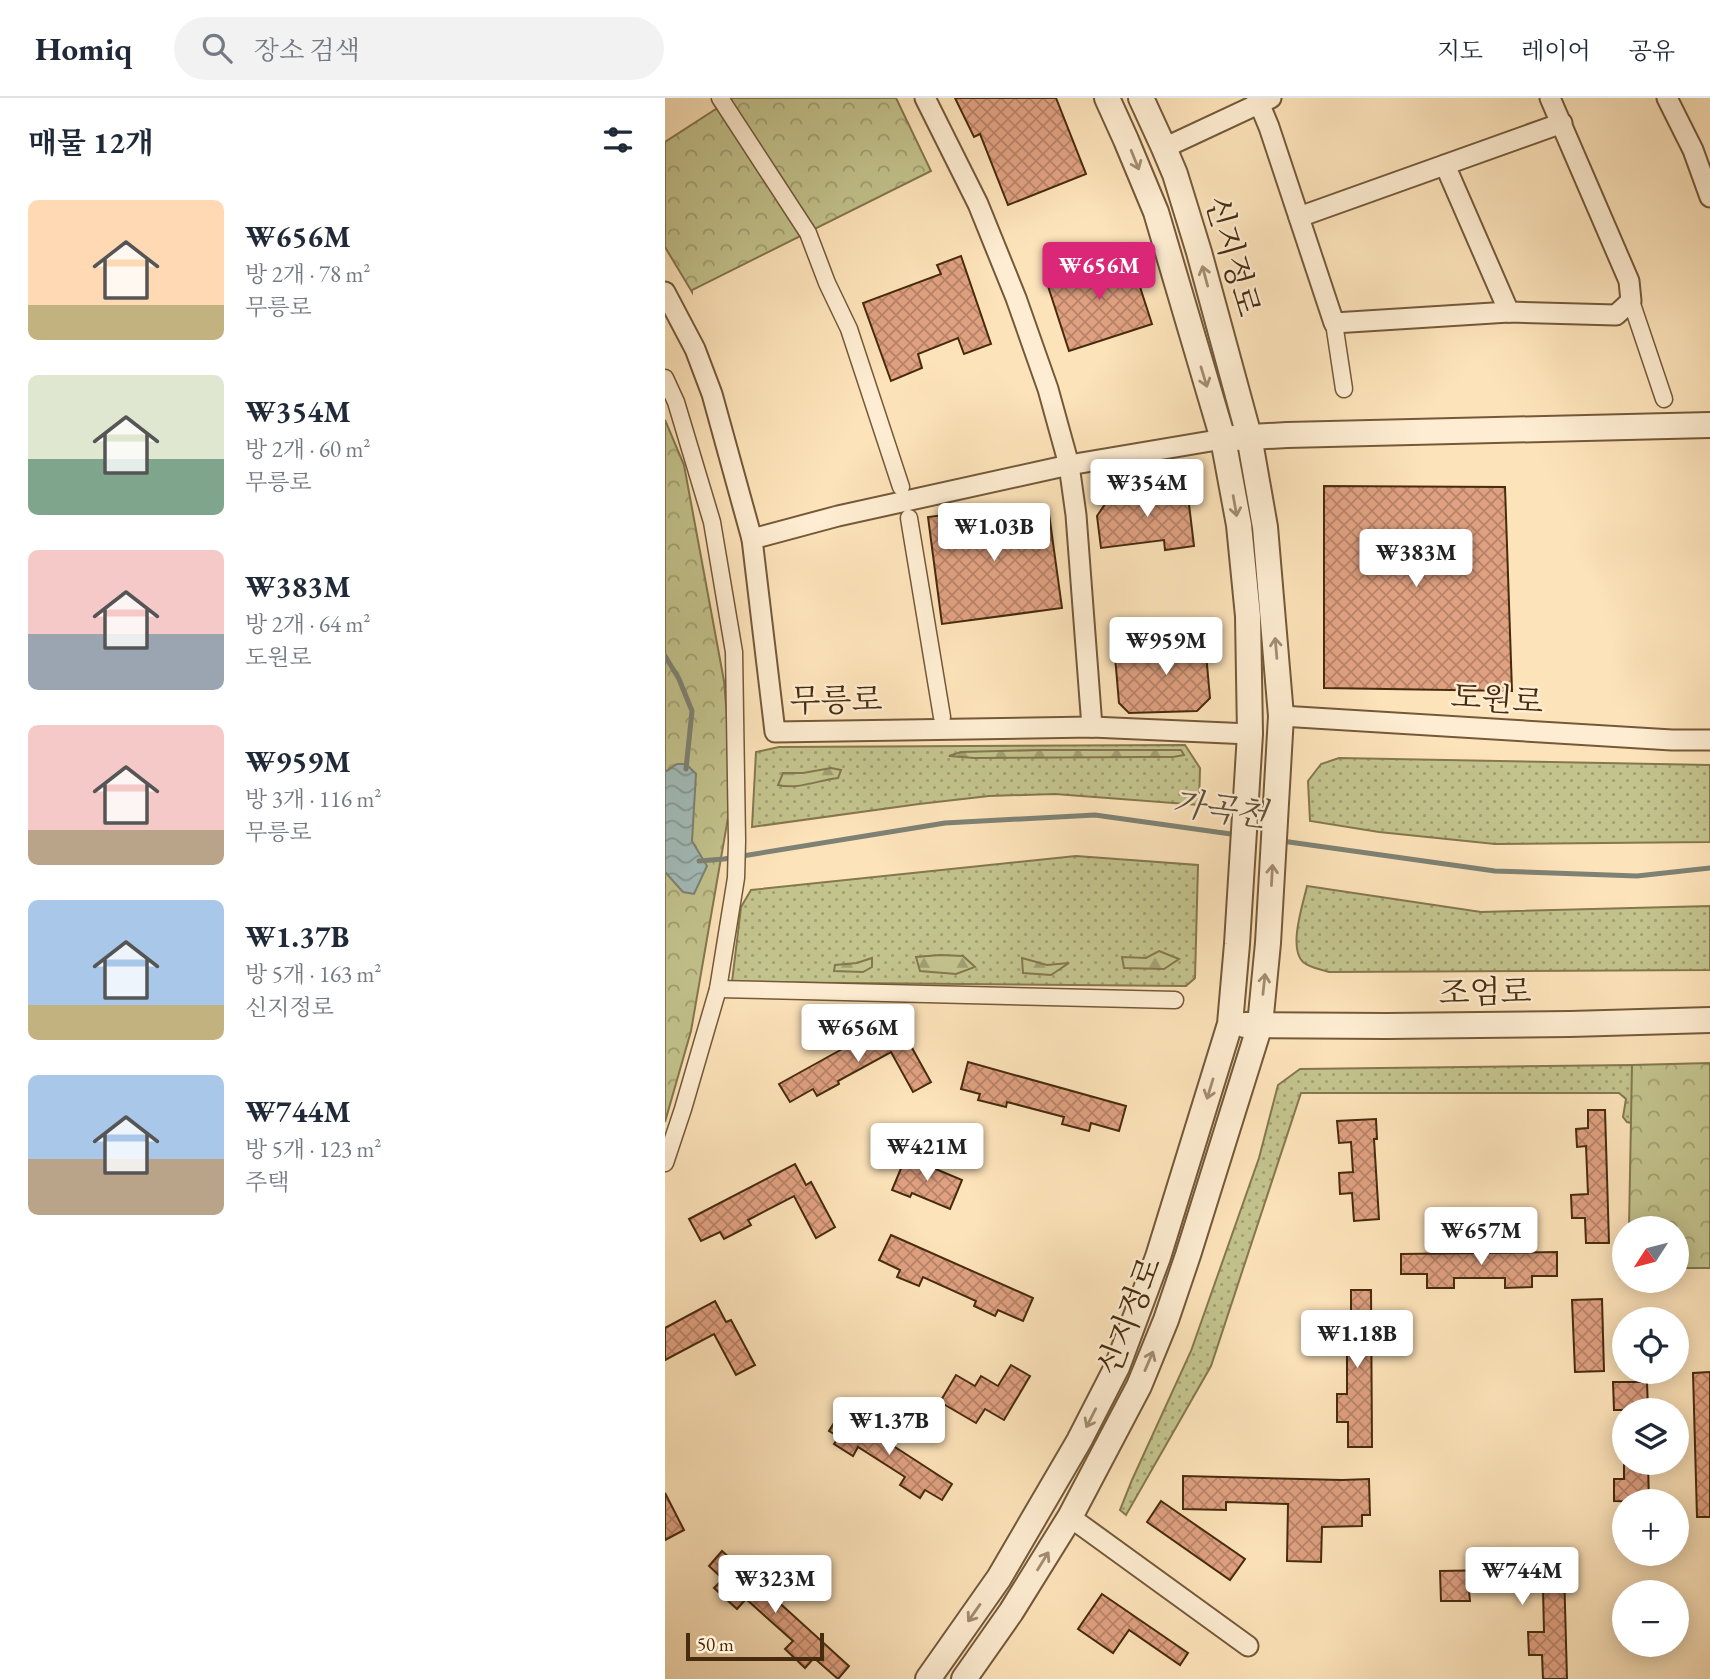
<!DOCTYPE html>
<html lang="ko">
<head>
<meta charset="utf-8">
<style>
  body { margin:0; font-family:"EB Garamond","Noto Serif KR",serif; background:#f2f2f3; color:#1f2937; height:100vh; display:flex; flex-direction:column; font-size:26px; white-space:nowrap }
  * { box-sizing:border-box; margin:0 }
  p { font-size:23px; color:#747a83 }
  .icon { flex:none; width:38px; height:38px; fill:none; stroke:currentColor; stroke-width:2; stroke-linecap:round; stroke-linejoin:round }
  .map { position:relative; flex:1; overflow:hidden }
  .drawer { display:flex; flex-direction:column; background:#fff; width:665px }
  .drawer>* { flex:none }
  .needle { width:46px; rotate:234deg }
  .buttons { position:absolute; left:947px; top:1118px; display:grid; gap:14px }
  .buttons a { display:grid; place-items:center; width:77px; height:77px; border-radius:50%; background:#fff; box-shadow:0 4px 18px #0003; font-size:35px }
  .scale { position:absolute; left:21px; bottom:18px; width:138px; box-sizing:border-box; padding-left:7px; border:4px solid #472b0e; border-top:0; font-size:19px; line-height:24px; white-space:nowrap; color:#472b0e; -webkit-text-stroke:5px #feedd2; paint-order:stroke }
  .price { position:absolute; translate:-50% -60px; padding:0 16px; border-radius:7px; background:#fff; color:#222; font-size:23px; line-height:46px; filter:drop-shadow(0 2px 4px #0008) }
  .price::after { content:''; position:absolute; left:50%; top:42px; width:21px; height:16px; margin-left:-10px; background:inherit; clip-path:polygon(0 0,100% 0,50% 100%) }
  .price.active { background:#db2777; color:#fff }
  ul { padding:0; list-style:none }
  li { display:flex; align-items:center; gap:21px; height:175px; padding:0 28px }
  li span { display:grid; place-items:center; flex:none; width:196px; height:140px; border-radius:10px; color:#555 }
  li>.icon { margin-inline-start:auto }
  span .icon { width:84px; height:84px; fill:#fffc; stroke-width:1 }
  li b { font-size:30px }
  h2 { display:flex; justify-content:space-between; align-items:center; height:84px; padding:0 28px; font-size:30px }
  header { display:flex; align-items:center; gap:42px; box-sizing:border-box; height:98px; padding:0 35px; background:#fff; border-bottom:2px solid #e0e1e3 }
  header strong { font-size:33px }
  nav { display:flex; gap:38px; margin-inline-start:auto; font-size:24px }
  .search { width:490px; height:63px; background:#f2f2f3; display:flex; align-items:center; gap:18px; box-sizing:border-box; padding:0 24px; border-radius:38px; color:#747a83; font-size:26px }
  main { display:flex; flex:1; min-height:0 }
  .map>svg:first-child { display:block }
  .grass { fill:url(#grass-dots); stroke:#85774e; stroke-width:2 }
  .forest { fill:url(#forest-firs); stroke:#85774e; stroke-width:2 }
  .park { fill:url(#park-crowns); stroke:#85774e; stroke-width:2 }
  .water { fill:url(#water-waves); stroke:#7e8275; stroke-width:2 }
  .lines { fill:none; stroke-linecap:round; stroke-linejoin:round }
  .stream { stroke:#7e8275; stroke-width:5 }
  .building { fill:url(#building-cross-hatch); stroke:#472b0e; stroke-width:2 }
  .pedestrian-casing { stroke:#745939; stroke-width:19 }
  .minor-casing { stroke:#745939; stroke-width:23 }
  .tertiary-casing { stroke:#745939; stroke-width:28 }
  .pedestrian { stroke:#feedd2; stroke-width:16 }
  .minor { stroke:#feedd2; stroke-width:19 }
  .tertiary { stroke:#feedd2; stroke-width:24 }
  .oneway { stroke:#a28c70 }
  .labels { text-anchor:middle; stroke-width:5; stroke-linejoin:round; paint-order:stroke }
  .street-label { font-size:32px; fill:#472b0e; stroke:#feedd2 }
  .water-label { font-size:33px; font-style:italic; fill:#5e4f39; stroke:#feedd2 }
</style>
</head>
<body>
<header>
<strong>Homiq</strong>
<div class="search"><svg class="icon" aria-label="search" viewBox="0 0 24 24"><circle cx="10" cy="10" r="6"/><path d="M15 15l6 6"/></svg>장소 검색</div>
<nav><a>지도</a><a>레이어</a><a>공유</a></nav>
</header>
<main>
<section class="drawer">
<h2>매물 12개<svg class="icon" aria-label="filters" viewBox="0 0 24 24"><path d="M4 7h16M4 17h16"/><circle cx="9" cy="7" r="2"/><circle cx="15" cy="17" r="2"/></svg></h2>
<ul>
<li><span style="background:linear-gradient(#ffd9b3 75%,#c2b280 0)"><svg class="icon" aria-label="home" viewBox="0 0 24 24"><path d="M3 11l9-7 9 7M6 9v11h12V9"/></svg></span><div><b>₩656M</b><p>방 2개 · 78 m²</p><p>무릉로</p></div></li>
<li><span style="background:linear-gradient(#dfe7d0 60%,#7fa58c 0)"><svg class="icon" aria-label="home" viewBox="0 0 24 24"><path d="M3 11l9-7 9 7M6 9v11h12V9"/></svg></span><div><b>₩354M</b><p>방 2개 · 60 m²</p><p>무릉로</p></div></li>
<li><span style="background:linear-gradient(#f6c9c9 60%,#9aa5b1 0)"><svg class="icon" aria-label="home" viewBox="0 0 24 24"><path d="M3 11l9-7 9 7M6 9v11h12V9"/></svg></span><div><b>₩383M</b><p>방 2개 · 64 m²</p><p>도원로</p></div></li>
<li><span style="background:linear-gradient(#f6c9c9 75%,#b9a48a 0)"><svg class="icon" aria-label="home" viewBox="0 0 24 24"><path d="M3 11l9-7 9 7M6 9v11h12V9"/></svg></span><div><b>₩959M</b><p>방 3개 · 116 m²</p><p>무릉로</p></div></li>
<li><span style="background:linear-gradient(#a9c7e8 75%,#c2b280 0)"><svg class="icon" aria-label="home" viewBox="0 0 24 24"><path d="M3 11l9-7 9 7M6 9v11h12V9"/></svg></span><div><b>₩1.37B</b><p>방 5개 · 163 m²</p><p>신지정로</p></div></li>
<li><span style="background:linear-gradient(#a9c7e8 60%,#b9a48a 0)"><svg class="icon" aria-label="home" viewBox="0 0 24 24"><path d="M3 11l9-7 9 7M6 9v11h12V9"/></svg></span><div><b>₩744M</b><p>방 5개 · 123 m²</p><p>주택</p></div></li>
</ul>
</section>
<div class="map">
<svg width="1045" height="1581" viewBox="0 0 1045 1581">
  <defs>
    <pattern id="grass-dots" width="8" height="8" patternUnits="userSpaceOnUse" patternTransform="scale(1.75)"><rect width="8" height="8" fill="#c3c38d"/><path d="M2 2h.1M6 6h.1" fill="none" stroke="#a09f72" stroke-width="1.8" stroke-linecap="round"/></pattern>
    <pattern id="forest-firs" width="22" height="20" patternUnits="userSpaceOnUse" patternTransform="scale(1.75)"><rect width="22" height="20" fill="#c3c38d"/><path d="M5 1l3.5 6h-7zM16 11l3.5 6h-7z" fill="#a09f72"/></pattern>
    <pattern id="park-crowns" width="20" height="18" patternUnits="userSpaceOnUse" patternTransform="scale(1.75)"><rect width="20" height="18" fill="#c3c38d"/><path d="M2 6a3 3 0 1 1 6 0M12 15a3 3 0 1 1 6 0" fill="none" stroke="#a09f72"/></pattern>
    <pattern id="water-waves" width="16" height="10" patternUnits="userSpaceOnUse" patternTransform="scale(1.75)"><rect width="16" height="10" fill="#a2bcb9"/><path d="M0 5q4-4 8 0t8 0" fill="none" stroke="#869995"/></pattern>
    <pattern id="building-cross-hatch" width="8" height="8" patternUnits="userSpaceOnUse" patternTransform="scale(1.75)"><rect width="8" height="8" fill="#e0a181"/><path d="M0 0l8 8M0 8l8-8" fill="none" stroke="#b78368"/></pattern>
  </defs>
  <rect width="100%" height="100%" fill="#fde3ba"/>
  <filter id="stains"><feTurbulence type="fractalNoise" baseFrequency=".00286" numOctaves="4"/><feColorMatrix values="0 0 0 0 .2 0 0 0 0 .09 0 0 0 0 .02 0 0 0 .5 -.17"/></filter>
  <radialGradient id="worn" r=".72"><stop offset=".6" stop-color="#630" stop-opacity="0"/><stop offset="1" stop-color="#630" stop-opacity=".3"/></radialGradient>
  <g class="grass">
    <polygon points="520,647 535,670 534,707 390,696 324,698 254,706 87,729 91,654 114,649"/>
    <polygon points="674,660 1045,667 1045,744 830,746 714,734 645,723 643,683 656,666"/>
    <polygon points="411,758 533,767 530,880 521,888 67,884 76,809 86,792"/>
    <path d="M642 788 816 814 1045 808V872L664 874C655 871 645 870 638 864 623 850 638 806 642 788Z"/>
    <polygon points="967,967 976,975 975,1027 962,1024 958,1019 961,1001 954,995 636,995 546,1268 461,1417 455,1412 467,1382 526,1253 594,1060 613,987 635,971"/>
  </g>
  <g class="forest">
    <polygon points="376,652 516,652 519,657 508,659 480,659 309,660 284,658 296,654"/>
    <path d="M166 670 176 672 173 680C154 682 132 692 113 687L118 675H138Z"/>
    <polygon points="494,853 514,861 499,871 459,870 457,859 481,860"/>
    <polygon points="275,857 298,858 310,869 291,876 255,873 251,859"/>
    <polygon points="207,860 207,869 198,874 169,873 170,867 192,865"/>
    <polygon points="357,860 382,867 404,865 386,877 358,875"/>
  </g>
  <g class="park">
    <polygon points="68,0 231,0 266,73 27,192 27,194 0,149 0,44"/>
    <polygon points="0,322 19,367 59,583 68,691 26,933 0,1024"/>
    <polygon points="1045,965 1045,1170 1012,1170 1012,1130 964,1130 967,967"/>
  </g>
  <polygon class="water" points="12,666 21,666 31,676 27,743 42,768 29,796 18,794 0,774 0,674"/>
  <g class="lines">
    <g class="stream">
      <polyline points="0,558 14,581 27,613 21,671"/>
      <polyline points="617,743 830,773 972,778 1045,770"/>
      <polyline points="34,763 59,761 280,725 430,717 573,737"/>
    </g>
  </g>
  <g class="building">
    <polygon points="290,0 391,0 421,76 343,107 315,36 309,39"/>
    <polygon points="464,155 487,226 404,253 381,182"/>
    <polygon points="296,158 326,246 299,256 293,240 253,256 257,270 226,283 198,205 276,176 272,167"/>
    <polygon points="659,388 840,389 847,593 659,590"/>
    <polygon points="507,389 523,398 529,448 500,452 499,442 436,450 432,418 447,396"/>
    <polygon points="363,406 384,416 397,510 277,526 263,419"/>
    <polygon points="539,533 545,600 532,613 464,615 454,605 450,558 507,553 505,536"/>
    <polygon points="226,924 237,944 242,941 266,984 248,994 226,954 173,983 174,986 152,998 148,991 125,1004 114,986"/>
    <polygon points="303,964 461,1008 454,1033 426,1025 424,1033 397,1026 399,1019 342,1004 341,1009 313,1002 315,996 296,991"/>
    <polygon points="923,1012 940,1012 944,1145 921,1145 920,1120 907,1120 906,1097 923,1096 921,1048 912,1049 911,1031 923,1030"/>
    <polygon points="711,1021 712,1041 709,1041 714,1121 689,1123 687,1095 675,1096 674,1075 688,1074 686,1044 674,1045 672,1023"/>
    <polygon points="247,1061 297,1082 285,1111 247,1095 245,1099 227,1092 237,1068 240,1063"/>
    <polygon points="130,1066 141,1087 146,1084 170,1129 151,1140 129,1098 83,1122 86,1127 59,1141 55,1134 36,1143 24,1121"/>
    <polygon points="226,1137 368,1200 358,1223 333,1212 330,1218 309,1208 311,1203 258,1179 254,1188 232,1179 235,1172 214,1162"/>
    <polygon points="892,1154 892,1178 867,1178 867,1189 840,1190 840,1180 789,1180 789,1190 762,1190 762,1176 736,1176 736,1156"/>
    <polygon points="686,1192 706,1192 707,1349 683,1349 683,1324 672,1324 672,1296 682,1296 682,1245 672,1245 672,1218 686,1218"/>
    <polygon points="937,1201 939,1273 910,1274 907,1202"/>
    <polygon points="50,1203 61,1224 66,1222 90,1267 71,1277 49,1236 0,1262 0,1230"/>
    <polygon points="346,1267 365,1278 339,1322 320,1311 311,1325 275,1304 291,1277 310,1288 316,1278 333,1288"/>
    <polygon points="1045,1274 1045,1419 1032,1419 1028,1275"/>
    <polygon points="948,1284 982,1284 983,1312 949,1312"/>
    <polygon points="176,1314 287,1386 277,1402 260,1392 255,1400 235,1387 240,1379 193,1349 188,1358 169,1346 174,1339 164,1333"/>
    <polygon points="959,1365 983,1365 984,1404 949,1403 949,1381 959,1381"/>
    <polygon points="518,1378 677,1382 704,1381 705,1417 697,1417 697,1428 657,1429 656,1464 622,1463 623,1406 561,1404 561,1412 518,1411"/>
    <polygon points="0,1395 19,1432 0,1442"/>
    <polygon points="496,1403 580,1461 565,1482 482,1424"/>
    <polygon points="57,1453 184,1568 173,1581 149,1560 140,1570 120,1551 128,1543 81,1501 72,1511 49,1490 58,1481 44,1468"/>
    <polygon points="899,1471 902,1581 878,1581 877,1557 864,1557 863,1534 879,1534 878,1491 804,1493 805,1503 776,1503 775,1473"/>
    <polygon points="437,1496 523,1555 515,1567 464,1532 448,1555 413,1531"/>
  </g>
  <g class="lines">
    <defs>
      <g id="pedestrian">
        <polyline points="55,0 143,135 162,185 184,231 236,389"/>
        <polyline points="966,203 999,301"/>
        <polyline points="669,225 679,291"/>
        <polyline points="0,280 11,304 47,424 69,554 72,743 71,780 53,891 18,1011 0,1065"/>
        <polyline points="244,420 277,619"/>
        <polyline points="53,891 510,902"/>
      </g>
      <g id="minor">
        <polyline points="260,0 313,106 351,200 383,291 404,367 411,417 427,629"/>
        <polyline points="592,0 604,29 669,225 844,214 951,217 966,203 964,183 885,0"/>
        <polyline points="1002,0 1028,52 1045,99"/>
        <polyline points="499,50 606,0"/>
        <polyline points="780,67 844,214"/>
        <polyline points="634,119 897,25"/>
        <polyline points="0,194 30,251 47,296 87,441 110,634 427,629 585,636"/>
        <polyline points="87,441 173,418 404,367 558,341"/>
        <polyline points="616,618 1007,642 1045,642"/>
        <polyline points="405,1419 583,1548"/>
      </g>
      <g id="tertiary">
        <polyline points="569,340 622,337 1045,327"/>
        <polyline points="580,927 722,928 905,926 1045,922"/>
        <polyline points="263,1581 334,1480 414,1343 452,1269 493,1159 565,926 572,846 585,636 583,518 574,427 558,341 491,114 461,42 442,0"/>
        <polyline points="299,1581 346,1514 405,1419 474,1288 501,1222 523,1157 595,927 603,845 616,618 600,429 584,338 534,154 510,76 499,50 476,0"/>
      </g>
    </defs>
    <use href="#pedestrian" class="pedestrian-casing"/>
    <use href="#minor" class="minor-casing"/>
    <use href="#tertiary" class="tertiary-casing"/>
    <use href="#pedestrian" class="pedestrian"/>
    <use href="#minor" class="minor"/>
    <use href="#tertiary" class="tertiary"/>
  </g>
  <defs><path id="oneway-shaft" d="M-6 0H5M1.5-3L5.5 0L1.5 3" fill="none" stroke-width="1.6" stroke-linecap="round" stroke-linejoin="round" transform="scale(1.75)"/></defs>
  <g class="oneway">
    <use href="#oneway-shaft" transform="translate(470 62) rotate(68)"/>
    <use href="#oneway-shaft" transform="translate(540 178) rotate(-105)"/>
    <use href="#oneway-shaft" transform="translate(539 279) rotate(73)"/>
    <use href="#oneway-shaft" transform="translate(570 408) rotate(80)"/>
    <use href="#oneway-shaft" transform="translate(611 550) rotate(-95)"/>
    <use href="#oneway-shaft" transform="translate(607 777) rotate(-87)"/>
    <use href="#oneway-shaft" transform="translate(599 886) rotate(-84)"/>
    <use href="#oneway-shaft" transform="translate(545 991) rotate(107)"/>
    <use href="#oneway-shaft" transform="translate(484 1263) rotate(-67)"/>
    <use href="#oneway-shaft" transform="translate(426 1320) rotate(117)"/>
    <use href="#oneway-shaft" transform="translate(378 1463) rotate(-58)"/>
    <use href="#oneway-shaft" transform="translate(309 1515) rotate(125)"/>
  </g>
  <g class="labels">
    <g class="street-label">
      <text transform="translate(568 158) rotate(74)" y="11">신지정로</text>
      <text transform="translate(832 601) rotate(4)" y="11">도원로</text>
      <text transform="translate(171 602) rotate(-1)" y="11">무릉로</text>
      <text transform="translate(820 894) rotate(-1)" y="11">조엄로</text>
      <text transform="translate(464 1218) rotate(-69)" y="11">신지정로</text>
    </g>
    <g class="water-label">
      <text transform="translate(555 710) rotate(8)" y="12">가곡천</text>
    </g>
  </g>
  <rect width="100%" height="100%" filter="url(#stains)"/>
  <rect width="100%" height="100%" fill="url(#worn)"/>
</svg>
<div class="buttons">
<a><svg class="needle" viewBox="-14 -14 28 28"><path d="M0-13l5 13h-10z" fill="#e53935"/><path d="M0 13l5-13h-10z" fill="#747a83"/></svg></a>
<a><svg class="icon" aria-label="locate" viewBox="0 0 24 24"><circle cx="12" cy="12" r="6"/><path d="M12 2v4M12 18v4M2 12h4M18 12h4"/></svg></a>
<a><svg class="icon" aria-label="layers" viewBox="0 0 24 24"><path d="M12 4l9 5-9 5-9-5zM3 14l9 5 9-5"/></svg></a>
<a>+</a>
<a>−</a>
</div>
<div class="scale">50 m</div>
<b class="price active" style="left:434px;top:204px">₩656M</b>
<b class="price" style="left:482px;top:421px">₩354M</b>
<b class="price" style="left:329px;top:465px">₩1.03B</b>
<b class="price" style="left:751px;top:491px">₩383M</b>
<b class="price" style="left:501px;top:579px">₩959M</b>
<b class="price" style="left:193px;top:966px">₩656M</b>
<b class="price" style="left:262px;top:1085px">₩421M</b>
<b class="price" style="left:816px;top:1169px">₩657M</b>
<b class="price" style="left:692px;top:1272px">₩1.18B</b>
<b class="price" style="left:224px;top:1359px">₩1.37B</b>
<b class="price" style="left:857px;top:1509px">₩744M</b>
<b class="price" style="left:110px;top:1517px">₩323M</b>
</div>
</main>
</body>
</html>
